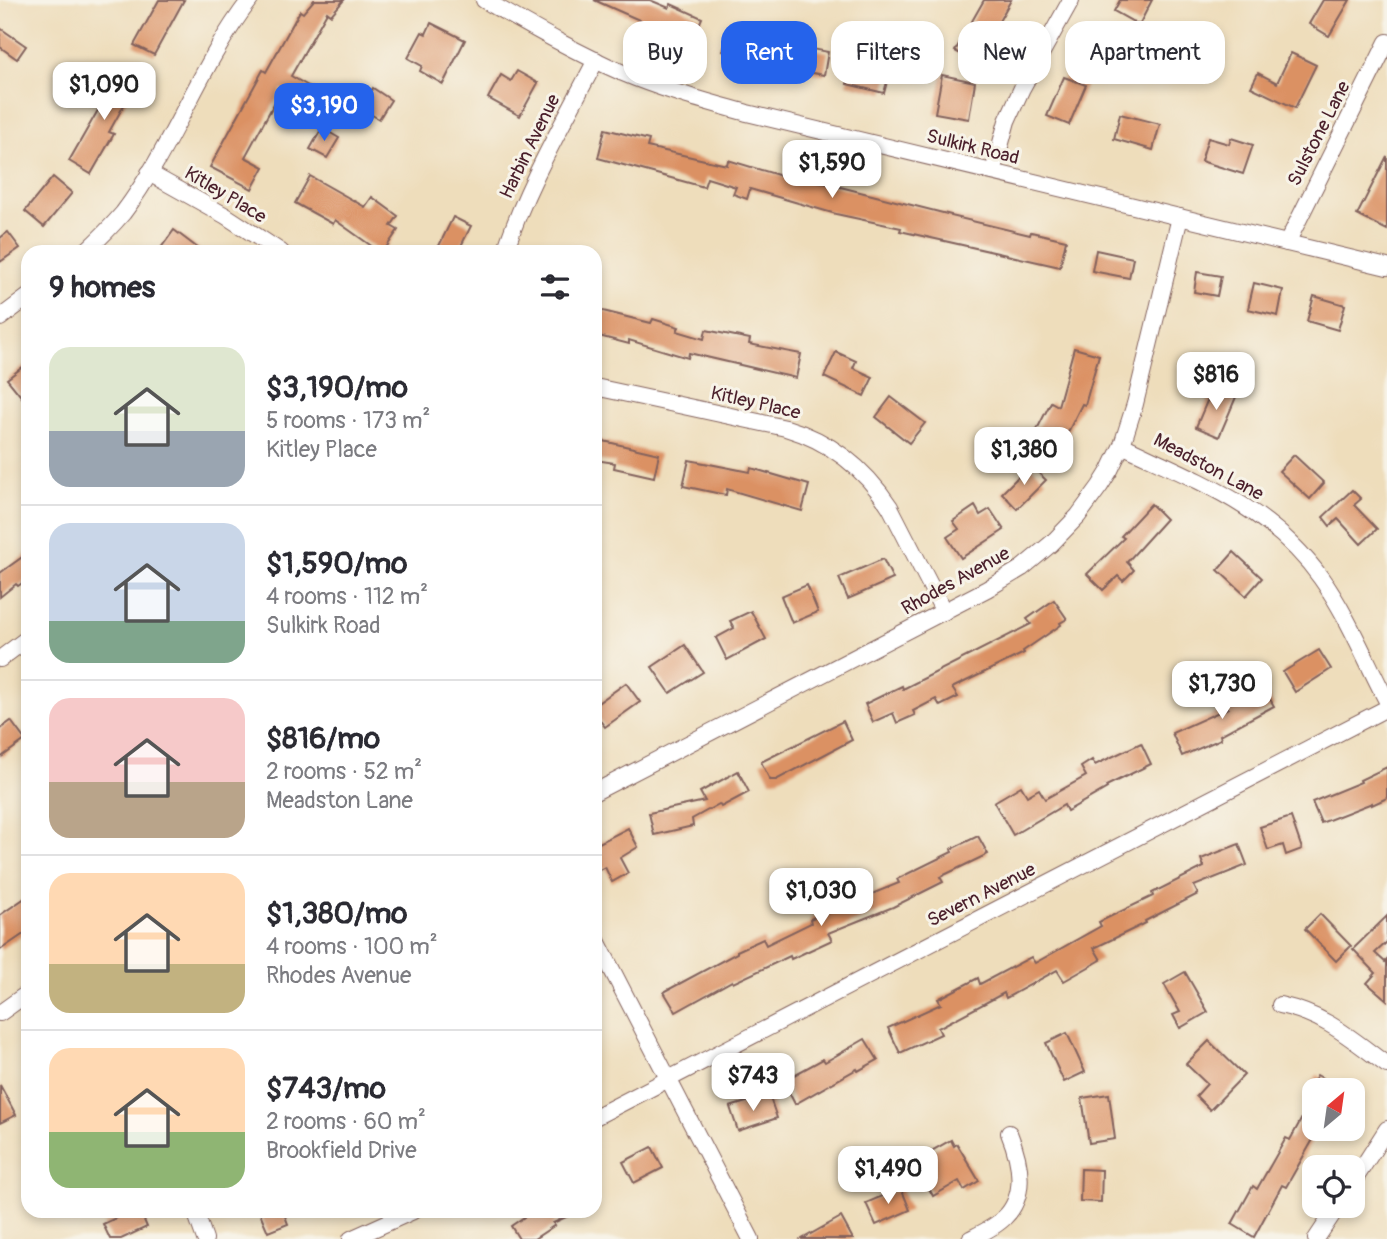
<!DOCTYPE html>
<html lang="en">
<head>
<meta charset="utf-8">
<style>
  body { margin:0; font-family:Pangolin,sans-serif; background:#f2f2f3; color:#2b2b33; height:100vh; display:flex; flex-direction:column; font-size:26px; white-space:nowrap }
  * { box-sizing:border-box; margin:0 }
  p { font-size:23px; color:#7c7c81 }
  .icon { flex:none; width:38px; height:38px; fill:none; stroke:currentColor; stroke-width:2; stroke-linecap:round; stroke-linejoin:round }
  .map { position:relative; flex:1; overflow:hidden }
  .sheet { position:absolute; left:21px; top:245px; width:581px; height:973px; display:flex; flex-direction:column; background:#fff; border-radius:21px; box-shadow:0 4px 10px #0003 }
  .sheet>* { flex:none }
  .top-card { position:absolute; left:623px; top:21px; width:658px; height:63px; display:flex; gap:14px }
  .needle { width:46px; rotate:29deg }
  .controls { position:absolute; left:1302px; top:1078px; display:grid; gap:14px }
  .controls a { display:grid; place-items:center; width:63px; height:63px; border-radius:14px; background:#fff; box-shadow:0 4px 10px #0003; font-size:35px }
  .price { position:absolute; translate:-50% -60px; padding:0 16px; border-radius:14px; background:#fff; color:#222; font-size:23px; line-height:46px; filter:drop-shadow(0 2px 4px #0008) }
  .price::after { content:''; position:absolute; left:50%; top:42px; width:21px; height:16px; margin-left:-10px; background:inherit; clip-path:polygon(0 0,100% 0,50% 100%) }
  .price.selected { background:#2563eb; color:#fff }
  ul { padding:0; list-style:none }
  li { display:flex; align-items:center; gap:21px; height:175px; padding:0 28px }
  li+li { border-top:2px solid #e1e1e2 }
  li span { display:grid; place-items:center; flex:none; width:196px; height:140px; border-radius:21px; color:#555 }
  li>.icon { margin-inline-start:auto }
  span .icon { width:84px; height:84px; fill:#fffc; stroke-width:1 }
  li b { font-size:30px }
  h2 { display:flex; justify-content:space-between; align-items:center; height:84px; padding:0 28px; font-size:30px }
  .chip { padding:0 24px; border-radius:21px; background:#fff; box-shadow:0 4px 10px #0003; font-size:24px; line-height:63px }
  .chip.selected { background:#2563eb; color:#fff }
  .map>svg:first-child { display:block }
  .building { fill:#db9163 }
  .lines { fill:none; stroke-linecap:round; stroke-linejoin:round }
  .minor-casing { stroke:#83625d; stroke-width:18 }
  .minor { stroke:#fff; stroke-width:16 }
  .labels { text-anchor:middle; stroke-width:6; stroke-linejoin:round; paint-order:stroke }
  .street-label { font-size:19px; fill:#4a1f2b; stroke:#f7f3e8 }
</style>
</head>
<body>
<div class="map">
<svg width="1387" height="1239" viewBox="0 0 1387 1239">
  <rect width="100%" height="100%" fill="#f7f3e8"/>
  <filter id="ink" filterUnits="userSpaceOnUse"><feTurbulence type="fractalNoise" baseFrequency=".0143" numOctaves="2"/><feDisplacementMap in="SourceGraphic" scale="14" xChannelSelector="R" yChannelSelector="G"/><feConvolveMatrix kernelMatrix="1 2 1 2 8 2 1 2 1" color-interpolation-filters="sRGB"/></filter>
  <filter id="wash" filterUnits="userSpaceOnUse"><feTurbulence type="fractalNoise" baseFrequency=".00686" numOctaves="4" result="noise"/><feDisplacementMap in="SourceGraphic" scale="28" xChannelSelector="R" yChannelSelector="G"/><feGaussianBlur stdDeviation="1.57" result="paint"/><feColorMatrix in="noise" values="0 0 0 0 0 0 0 0 0 0 0 0 0 0 0 0 0 1.4 0 .05"/><feComposite in="paint" operator="in"/></filter>
  <g filter="url(#wash)">
    <rect width="100%" height="100%" fill="#edb"/>
    <g id="blocks">
      <g class="building">
        <polygon points="159,0 184,0 154,55 134,45"/>
        <polygon points="314,0 344,0 331,15 327,12 291,76 329,98 321,112 282,89 245,157 264,167 252,189 210,167 263,70 266,72 300,11 303,13"/>
        <polygon points="594,0 650,0 669,8 671,4 702,18 691,43"/>
        <polygon points="984,0 1011,0 976,62 955,51"/>
        <polygon points="1120,0 1152,0 1139,25 1114,11"/>
        <polygon points="1323,0 1350,0 1329,36 1309,24"/>
        <polygon points="431,23 465,40 443,84 420,71 422,66 408,58 422,32 426,34"/>
        <polygon points="0,28 26,46 17,59 0,47"/>
        <polygon points="730,28 781,43 828,52 824,75 779,67 723,51"/>
        <polygon points="858,42 874,47 871,62 891,67 884,93 847,84"/>
        <polygon points="1291,53 1316,65 1295,108 1251,87 1258,73 1277,83"/>
        <polygon points="119,67 139,78 109,132 114,134 91,174 69,161 101,105 99,103"/>
        <polygon points="517,71 538,83 520,116 488,98 501,75 511,81"/>
        <polygon points="942,75 975,82 969,119 935,113"/>
        <polygon points="1064,77 1086,85 1069,125 1047,116"/>
        <polygon points="373,88 391,100 379,119 360,108"/>
        <polygon points="1120,114 1160,124 1153,150 1114,139"/>
        <polygon points="322,128 339,138 327,158 310,149"/>
        <polygon points="605,129 649,140 647,147 727,165 728,160 788,178 789,174 951,215 951,216 1030,235 1031,232 1066,240 1060,267 900,231 901,228 836,214 750,189 747,199 733,194 736,187 707,178 704,187 598,158"/>
        <polygon points="1208,138 1229,144 1231,138 1253,145 1243,174 1201,161"/>
        <polygon points="1387,156 1387,230 1357,215"/>
        <polygon points="310,176 365,207 372,197 398,216 391,226 398,230 383,252 380,252 335,220 333,224 295,203"/>
        <polygon points="53,177 72,193 44,227 25,211"/>
        <polygon points="453,217 471,226 458,252 436,252"/>
        <polygon points="174,230 203,252 158,252"/>
        <polygon points="8,232 20,248 0,262 0,238"/>
        <polygon points="1096,250 1133,258 1129,278 1092,271"/>
        <polygon points="1197,272 1221,276 1217,296 1194,292"/>
        <polygon points="1254,283 1283,290 1278,316 1248,309"/>
        <polygon points="1314,296 1345,305 1338,330 1307,321"/>
        <polygon points="595,309 651,323 653,319 679,327 677,331 704,339 706,330 750,339 749,344 801,354 796,378 689,353 688,358 629,340 629,344 595,335"/>
        <polygon points="1074,348 1099,355 1085,405 1082,404 1056,456 1030,443 1051,402 1058,406"/>
        <polygon points="836,352 856,361 853,368 873,377 864,396 824,377"/>
        <polygon points="28,363 28,405 7,379"/>
        <polygon points="1213,387 1236,397 1219,437 1196,427"/>
        <polygon points="891,397 925,423 909,443 876,417"/>
        <polygon points="595,439 659,454 654,477 614,468 615,463 595,460"/>
        <polygon points="1294,455 1324,483 1310,499 1279,471"/>
        <polygon points="689,460 750,472 751,468 809,485 802,511 727,489 726,495 683,486"/>
        <polygon points="1030,465 1046,480 1017,509 1002,493"/>
        <polygon points="1352,490 1361,499 1354,505 1377,529 1361,544 1338,519 1330,526 1323,517"/>
        <polygon points="1151,504 1166,519 1127,562 1134,570 1123,581 1118,576 1103,590 1087,574 1124,538 1121,536"/>
        <polygon points="975,506 980,515 990,509 1004,530 961,558 947,537 959,529 953,521"/>
        <polygon points="1234,552 1262,578 1246,596 1218,570"/>
        <polygon points="28,553 28,579 18,586 16,584 0,597 0,573"/>
        <polygon points="883,559 893,579 848,599 839,578"/>
        <polygon points="807,585 818,612 792,623 781,596"/>
        <polygon points="1054,600 1067,619 1060,623 1061,625 1023,651 1024,653 952,688 958,697 940,706 936,699 913,711 915,715 897,723 893,713 873,722 865,704 902,686 903,689 1031,624 1027,619"/>
        <polygon points="751,611 766,639 727,660 716,638 734,628 730,621"/>
        <polygon points="685,645 703,672 670,693 652,667"/>
        <polygon points="1319,650 1331,669 1295,692 1283,672"/>
        <polygon points="626,683 640,702 605,727 595,714 595,705"/>
        <polygon points="1262,685 1274,706 1220,735 1221,739 1182,756 1172,733 1228,708 1226,704"/>
        <polygon points="11,721 25,740 0,758 0,729"/>
        <polygon points="843,721 852,740 776,780 770,780 761,762"/>
        <polygon points="1141,743 1151,764 1106,786 1107,788 1067,811 1064,805 1013,835 994,802 1021,786 1027,796 1039,789 1045,799 1086,776 1081,767 1092,760 1095,765"/>
        <polygon points="1387,767 1387,798 1372,805 1372,803 1321,823 1312,802 1361,782 1360,780"/>
        <polygon points="738,771 749,792 721,807 719,804 692,819 693,826 654,835 649,813 705,801 700,792"/>
        <polygon points="1291,817 1302,849 1286,855 1283,845 1268,850 1260,827"/>
        <polygon points="628,828 638,847 620,858 628,873 612,882 605,867 595,872 595,845"/>
        <polygon points="978,836 988,854 940,877 943,882 893,907 828,933 832,940 791,959 790,956 733,983 732,981 676,1012 664,992 737,953 737,951 763,939 766,945 811,923 810,919 899,883 897,879 952,852 951,849"/>
        <polygon points="1239,844 1247,865 1194,886 1198,894 1145,921 1146,923 1094,948 1101,960 1064,981 1057,970 1006,998 1004,993 938,1028 941,1034 900,1053 888,1028 941,1004 938,999 978,978 980,984 1031,957 1035,963 1101,926 1099,922 1153,896 1152,893 1204,867 1201,859"/>
        <polygon points="28,896 28,931 0,950 0,915"/>
        <polygon points="1320,914 1351,946 1336,961 1305,929"/>
        <polygon points="1387,916 1387,942 1375,953 1385,962 1387,960 1387,1000 1367,983 1376,973 1353,949"/>
        <polygon points="1185,972 1208,1012 1180,1028 1173,1015 1180,1012 1164,984"/>
        <polygon points="1067,1033 1085,1072 1064,1082 1046,1043"/>
        <polygon points="865,1039 878,1060 858,1071 857,1069 795,1104 783,1081 823,1059 825,1062"/>
        <polygon points="1209,1041 1244,1075 1210,1110 1196,1096 1207,1084 1186,1064"/>
        <polygon points="1317,1075 1344,1090 1309,1090"/>
        <polygon points="0,1085 16,1115 0,1123"/>
        <polygon points="1109,1094 1115,1139 1089,1143 1082,1098"/>
        <polygon points="769,1095 777,1118 738,1131 730,1107"/>
        <polygon points="1314,1096 1314,1129 1319,1129 1286,1187 1282,1185 1254,1237 1232,1224 1253,1186 1257,1189 1286,1138 1290,1140"/>
        <polygon points="951,1140 954,1146 957,1144 979,1181 964,1190 959,1181 933,1196 914,1161"/>
        <polygon points="652,1147 663,1168 634,1183 623,1162"/>
        <polygon points="1081,1169 1102,1170 1101,1202 1080,1201"/>
        <polygon points="901,1188 910,1210 876,1225 866,1203"/>
        <polygon points="115,1211 140,1211 147,1227 121,1239 110,1239 103,1224 118,1217"/>
        <polygon points="259,1211 283,1211 288,1224 268,1232"/>
        <polygon points="533,1211 579,1211 553,1223 555,1225 534,1239 519,1239 511,1226"/>
        <polygon points="841,1217 853,1239 802,1239"/>
      </g>
    </g>
  </g>
  <g filter="url(#ink)">
    <use href="#blocks" fill-opacity="0" stroke="#83625d" stroke-width="2"/>
    <g class="lines">
      <defs>
        <g id="minor">
          <path d="M484 0C530 26 575 52 623 73 663 90 705 101 747 113L1387 267"/>
          <polyline points="993,172 1007,121 1022,88 1071,0"/>
          <polyline points="149,173 226,216 281,252"/>
          <polyline points="1287,243 1387,42"/>
          <path d="M85 252C99 239 111 227 123 213 173 147 199 66 250 0"/>
          <path d="M505 252C526 186 564 122 596 60"/>
          <polyline points="0,318 28,297"/>
          <path d="M595 387 786 428C830 441 865 469 890 507L944 612"/>
          <path d="M1122 445C1198 481 1270 507 1321 578 1347 614 1366 661 1387 701"/>
          <polyline points="0,659 28,638"/>
          <polyline points="595,792 987,589 1022,568 1052,543 1078,516 1100,486 1110,470 1122,445 1135,404 1180,217"/>
          <polyline points="595,937 751,1239"/>
          <path d="M1280 1005C1326 1015 1350 1038 1387 1065"/>
          <polyline points="0,1013 28,993"/>
          <polyline points="595,1117 1387,708"/>
          <polyline points="1353,1182 1387,1129"/>
          <polyline points="195,1211 205,1239"/>
          <polyline points="351,1239 413,1211"/>
          <path d="M970 1239C982 1233 995 1227 1004 1218 1028 1195 1020 1160 1009 1133"/>
          <polyline points="1316,1239 1338,1206"/>
        </g>
      </defs>
      <use href="#minor" class="minor-casing"/>
      <use href="#minor" class="minor"/>
    </g>
  </g>
  <g class="labels">
    <g class="street-label">
      <text transform="translate(1318 133) rotate(-63)" y="7">Sulstone Lane</text>
      <text transform="translate(529 146) rotate(-64)" y="7">Harbin Avenue</text>
      <text transform="translate(973 146) rotate(14)" y="7">Sulkirk Road</text>
      <text transform="translate(226 194) rotate(31)" y="7">Kitley Place</text>
      <text transform="translate(756 402) rotate(13)" y="7">Kitley Place</text>
      <text transform="translate(1209 466) rotate(28)" y="7">Meadston Lane</text>
      <text transform="translate(955 580) rotate(-29)" y="7">Rhodes Avenue</text>
      <text transform="translate(981 894) rotate(-27)" y="7">Severn Avenue</text>
    </g>
  </g>
</svg>
<div class="controls">
<a><svg class="needle" viewBox="-14 -14 28 28"><path d="M0-13l5 13h-10z" fill="#e53935"/><path d="M0 13l5-13h-10z" fill="#7c7c81"/></svg></a>
<a><svg class="icon" aria-label="locate" viewBox="0 0 24 24"><circle cx="12" cy="12" r="6"/><path d="M12 2v4M12 18v4M2 12h4M18 12h4"/></svg></a>
</div>
<b class="price" style="left:104px;top:122px">$1,090</b>
<b class="price selected" style="left:324px;top:143px">$3,190</b>
<b class="price" style="left:832px;top:200px">$1,590</b>
<b class="price" style="left:1216px;top:412px">$816</b>
<b class="price" style="left:1024px;top:487px">$1,380</b>
<b class="price" style="left:1222px;top:721px">$1,730</b>
<b class="price" style="left:821px;top:928px">$1,030</b>
<b class="price" style="left:753px;top:1113px">$743</b>
<b class="price" style="left:888px;top:1206px">$1,490</b>
<div class="top-card">
<a class="chip">Buy</a>
<a class="chip selected">Rent</a>
<a class="chip">Filters</a>
<a class="chip">New</a>
<a class="chip">Apartment</a>
</div>
<section class="sheet">
<h2>9 homes<svg class="icon" aria-label="filters" viewBox="0 0 24 24"><path d="M4 7h16M4 17h16"/><circle cx="9" cy="7" r="2"/><circle cx="15" cy="17" r="2"/></svg></h2>
<ul>
<li><span style="background:linear-gradient(#dfe7d0 60%,#9aa5b1 0)"><svg class="icon" aria-label="home" viewBox="0 0 24 24"><path d="M3 11l9-7 9 7M6 9v11h12V9"/></svg></span><div><b>$3,190/mo</b><p>5 rooms · 173 m²</p><p>Kitley Place</p></div></li>
<li><span style="background:linear-gradient(#c9d6e8 70%,#7fa58c 0)"><svg class="icon" aria-label="home" viewBox="0 0 24 24"><path d="M3 11l9-7 9 7M6 9v11h12V9"/></svg></span><div><b>$1,590/mo</b><p>4 rooms · 112 m²</p><p>Sulkirk Road</p></div></li>
<li><span style="background:linear-gradient(#f6c9c9 60%,#b9a48a 0)"><svg class="icon" aria-label="home" viewBox="0 0 24 24"><path d="M3 11l9-7 9 7M6 9v11h12V9"/></svg></span><div><b>$816/mo</b><p>2 rooms · 52 m²</p><p>Meadston Lane</p></div></li>
<li><span style="background:linear-gradient(#ffd9b3 65%,#c2b280 0)"><svg class="icon" aria-label="home" viewBox="0 0 24 24"><path d="M3 11l9-7 9 7M6 9v11h12V9"/></svg></span><div><b>$1,380/mo</b><p>4 rooms · 100 m²</p><p>Rhodes Avenue</p></div></li>
<li><span style="background:linear-gradient(#ffd9b3 60%,#8fb573 0)"><svg class="icon" aria-label="home" viewBox="0 0 24 24"><path d="M3 11l9-7 9 7M6 9v11h12V9"/></svg></span><div><b>$743/mo</b><p>2 rooms · 60 m²</p><p>Brookfield Drive</p></div></li>
</ul>
</section>
</div>
</body>
</html>
